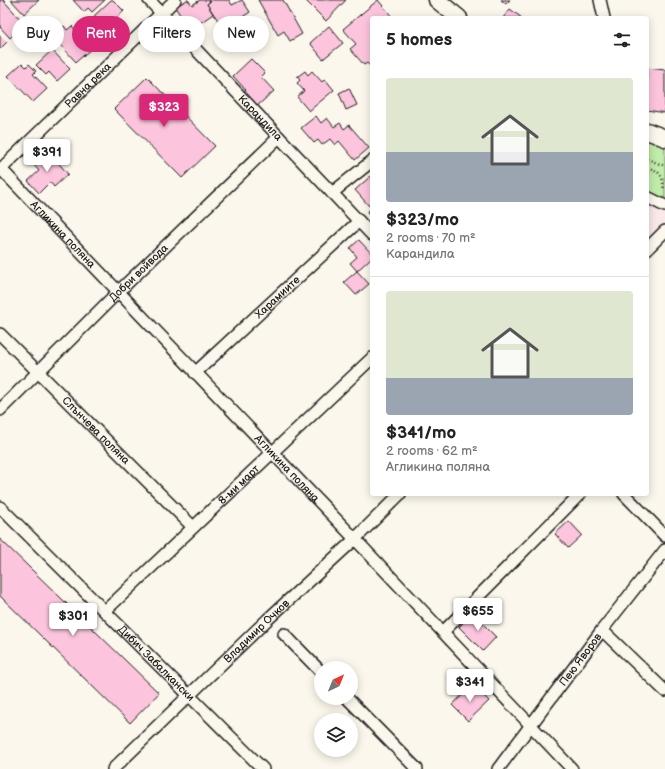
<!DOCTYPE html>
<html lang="en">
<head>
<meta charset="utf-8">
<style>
  body { margin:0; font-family:"Balsamiq Sans",sans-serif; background:#f6f6f6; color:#222; height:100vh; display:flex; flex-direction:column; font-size:15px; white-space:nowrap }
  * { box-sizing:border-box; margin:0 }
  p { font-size:13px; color:#767676 }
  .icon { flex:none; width:22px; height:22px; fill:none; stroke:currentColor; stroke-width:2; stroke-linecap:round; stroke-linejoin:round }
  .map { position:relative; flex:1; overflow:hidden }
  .drawer { position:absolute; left:370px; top:16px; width:279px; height:480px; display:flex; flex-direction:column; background:#fff; border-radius:4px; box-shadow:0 2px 10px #0003 }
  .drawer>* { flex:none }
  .top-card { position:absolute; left:12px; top:16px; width:298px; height:36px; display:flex; gap:8px }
  .needle { width:26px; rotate:43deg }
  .fabs { position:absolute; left:314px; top:661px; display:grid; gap:8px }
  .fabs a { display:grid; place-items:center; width:44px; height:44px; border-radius:50%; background:#fff; box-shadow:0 2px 10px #0003; font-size:20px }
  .price { position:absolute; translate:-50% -34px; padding:0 9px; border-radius:4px; background:#fff; color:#222; font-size:13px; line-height:26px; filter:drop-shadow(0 1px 2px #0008) }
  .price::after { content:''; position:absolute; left:50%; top:24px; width:12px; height:9px; margin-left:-6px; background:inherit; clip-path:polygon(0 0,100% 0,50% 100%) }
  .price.selected { background:#db2777; color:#fff }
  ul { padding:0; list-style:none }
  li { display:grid; align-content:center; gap:8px; height:212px; padding:0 16px }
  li+li { border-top:1px solid #e0e0e0 }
  li span { display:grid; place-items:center; height:124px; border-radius:4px; color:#555 }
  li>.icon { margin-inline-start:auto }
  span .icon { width:72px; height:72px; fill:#fffc; stroke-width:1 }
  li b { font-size:17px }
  h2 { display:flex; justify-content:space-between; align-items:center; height:48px; padding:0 16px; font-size:17px }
  .chip { padding:0 14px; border-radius:18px; background:#fff; box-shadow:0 2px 10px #0003; font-size:14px; line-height:36px }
  .chip.selected { background:#db2777; color:#fff }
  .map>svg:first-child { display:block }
  .built { fill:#fbe8e8 }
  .green { fill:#c1eca9; stroke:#6e8462 }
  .building { fill:#fcc5dd; stroke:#1c1c1c }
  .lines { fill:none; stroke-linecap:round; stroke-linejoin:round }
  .street-casing { stroke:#1c1c1c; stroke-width:14 }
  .secondary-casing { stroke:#1c1c1c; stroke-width:19 }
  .path { stroke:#1c1c1c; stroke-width:2.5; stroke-dasharray:1 3; stroke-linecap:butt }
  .street { stroke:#fbf7ec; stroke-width:11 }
  .secondary { stroke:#fbf7ec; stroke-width:16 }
  .labels { text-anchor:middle; stroke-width:3.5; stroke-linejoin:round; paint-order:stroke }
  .street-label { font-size:11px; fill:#1c1c1c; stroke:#fbf7ec }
</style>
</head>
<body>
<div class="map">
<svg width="665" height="769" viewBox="0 0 665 769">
  <rect width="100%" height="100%" fill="#fbf7ec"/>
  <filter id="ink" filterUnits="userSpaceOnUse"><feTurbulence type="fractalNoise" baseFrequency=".025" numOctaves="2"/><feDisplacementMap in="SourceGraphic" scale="8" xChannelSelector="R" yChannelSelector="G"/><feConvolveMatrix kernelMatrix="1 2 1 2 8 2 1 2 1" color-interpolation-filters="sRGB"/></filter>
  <g filter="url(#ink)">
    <polygon class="built" points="647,197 665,206 665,231 647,249"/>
    <polygon class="green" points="647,131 665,138 665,206 647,197"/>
    <g class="building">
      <polygon points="0,0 3,0 25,24 10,38 0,27"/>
      <polygon points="11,0 39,0 24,14"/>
      <polygon points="73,0 105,0 92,12 88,8 84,12"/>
      <polygon points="111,0 113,0 124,11 116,18 122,24 111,34 94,16"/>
      <polygon points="187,0 188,0 192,5 200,0 209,0 210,1 207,4 213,14 190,30 175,7"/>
      <polygon points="212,0 229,0 232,5 242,0 250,12 231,25 226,17 219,22 207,4"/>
      <polygon points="258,0 283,0 302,34 290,41 284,31 278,35"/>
      <polygon points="305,0 346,0 326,21"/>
      <polygon points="378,0 393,18 372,18 372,68 367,63 364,65 350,49 356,44 343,29"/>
      <polygon points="501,0 510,0 506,4"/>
      <polygon points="510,9 522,18 503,18"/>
      <polygon points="245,16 256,33 234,48 223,31"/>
      <polygon points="64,26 67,30 72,26 92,48 76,62 52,36"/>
      <polygon points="329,26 343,43 323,59 310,43"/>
      <polygon points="0,35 7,42 0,49"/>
      <polygon points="52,50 70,69 57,81 49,72 46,75 36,65"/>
      <polygon points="251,59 265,73 261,77 274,91 256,107 242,93 246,90 233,76"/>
      <polygon points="22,63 26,67 29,64 36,71 33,74 47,89 33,102 8,76"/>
      <polygon points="647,68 665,70 665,113 647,110"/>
      <polygon points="305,71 308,75 312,71 322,82 325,79 334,90 309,111 297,97 304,91 297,83 300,80 297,77"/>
      <polygon points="147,77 215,146 182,178 114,109"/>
      <polygon points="349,88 357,105 346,110 339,93"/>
      <polygon points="316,116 321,123 327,118 334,127 340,123 344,129 349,125 369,148 355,160 339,141 335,145 330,139 322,145 318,140 314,143 301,128"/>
      <polygon points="48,151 68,174 54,187 50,182 39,193 28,181 39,171 33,164"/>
      <polygon points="372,175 372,203 369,206 355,190"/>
      <polygon points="372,208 372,218 367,212"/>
      <polygon points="359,240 372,254 372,257 357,271 350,263 357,257 350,248"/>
      <polygon points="357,271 369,284 356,295 344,282"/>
      <polygon points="569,521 582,535 568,548 555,534"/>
      <polygon points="0,539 159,693 130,723 0,596"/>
      <polygon points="472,613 496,637 483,651 459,627"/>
      <polygon points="473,685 489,701 468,721 452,705"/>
    </g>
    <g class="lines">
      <defs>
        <g id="street">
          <path id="s1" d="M149 0 372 235"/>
          <polyline points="600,0 604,18"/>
          <path id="s2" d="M1 169 355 539 572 769"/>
          <path id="s3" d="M0 170 175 0"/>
          <polyline points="332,193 372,161"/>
          <polyline points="647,197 665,206"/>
          <polyline points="647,249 665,231"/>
          <path id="s4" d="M0 334 193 527"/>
          <path id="s5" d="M195 373 359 221"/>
          <path id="s6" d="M0 410 118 292 279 137"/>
          <polyline points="624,494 665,536"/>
          <path id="s7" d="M0 507 263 769"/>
          <path id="s8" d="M105 611 372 358"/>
          <polyline points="602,630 665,691"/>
          <polyline points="443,632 580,494"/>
          <polyline points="284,634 321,672"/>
          <polyline points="347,698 417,769"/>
          <path id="s9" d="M113 769 268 619 355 539 400 494"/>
          <path id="s10" d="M498 769 602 630 665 550"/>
        </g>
        <g id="secondary">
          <polyline points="437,0 459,18"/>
          <polyline points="647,131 665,138"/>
        </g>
      </defs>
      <use href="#street" class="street-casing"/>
      <use href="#secondary" class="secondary-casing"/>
      <g class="path">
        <polyline points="647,159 665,166"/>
        <path d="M647 168C660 169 665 179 663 191"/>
      </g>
      <use href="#street" class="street"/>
      <use href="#secondary" class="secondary"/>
    </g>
  </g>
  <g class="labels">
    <g class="street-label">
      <text dy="4" stroke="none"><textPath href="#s3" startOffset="122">Равна река</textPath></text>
      <text dy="4" stroke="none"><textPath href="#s1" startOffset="162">Карандила</textPath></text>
      <text dy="4" stroke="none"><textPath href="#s2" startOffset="90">Агликина поляна</textPath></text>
      <text dy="4" stroke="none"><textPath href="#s6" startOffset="195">Добри войвода</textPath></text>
      <text dy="4" stroke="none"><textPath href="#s5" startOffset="112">Харамиите</textPath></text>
      <text dy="4" stroke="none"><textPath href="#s4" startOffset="136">Слънчева поляна</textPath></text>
      <text dy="4" stroke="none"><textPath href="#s2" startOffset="414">Агликина поляна</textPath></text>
      <text dy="4" stroke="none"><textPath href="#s8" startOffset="184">8-ми март</textPath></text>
      <text dy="4" stroke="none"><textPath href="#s9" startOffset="199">Владимир Очков</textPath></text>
      <text dy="4" stroke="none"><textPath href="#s10" startOffset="137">Пею Яворов</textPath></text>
      <text dy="4" stroke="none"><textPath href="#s7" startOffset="221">Дибич Забалкански</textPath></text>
    </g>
  </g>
</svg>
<div class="fabs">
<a><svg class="needle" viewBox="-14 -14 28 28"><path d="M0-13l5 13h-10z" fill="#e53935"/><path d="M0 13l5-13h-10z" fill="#767676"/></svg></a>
<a><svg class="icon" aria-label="layers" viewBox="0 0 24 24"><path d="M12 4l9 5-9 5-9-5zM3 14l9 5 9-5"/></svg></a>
</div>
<b class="price selected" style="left:164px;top:128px">$323</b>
<b class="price" style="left:47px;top:173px">$391</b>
<b class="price" style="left:478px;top:632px">$655</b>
<b class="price" style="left:73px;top:637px">$301</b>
<b class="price" style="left:470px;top:703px">$341</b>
<div class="top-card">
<a class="chip">Buy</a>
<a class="chip selected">Rent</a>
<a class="chip">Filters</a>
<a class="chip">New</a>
</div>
<section class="drawer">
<h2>5 homes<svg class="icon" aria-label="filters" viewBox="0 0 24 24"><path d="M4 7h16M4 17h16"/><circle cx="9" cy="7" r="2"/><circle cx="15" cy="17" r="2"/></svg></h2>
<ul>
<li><span style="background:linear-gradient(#dfe7d0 60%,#9aa5b1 0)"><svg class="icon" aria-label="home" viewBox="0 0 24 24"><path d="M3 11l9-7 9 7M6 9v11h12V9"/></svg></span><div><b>$323/mo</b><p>2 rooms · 70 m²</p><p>Карандила</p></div></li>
<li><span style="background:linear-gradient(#dfe7d0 70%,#9aa5b1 0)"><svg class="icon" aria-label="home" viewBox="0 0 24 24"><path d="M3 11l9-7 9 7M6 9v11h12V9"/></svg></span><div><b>$341/mo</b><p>2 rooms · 62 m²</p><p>Агликина поляна</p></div></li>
</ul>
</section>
</div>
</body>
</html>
